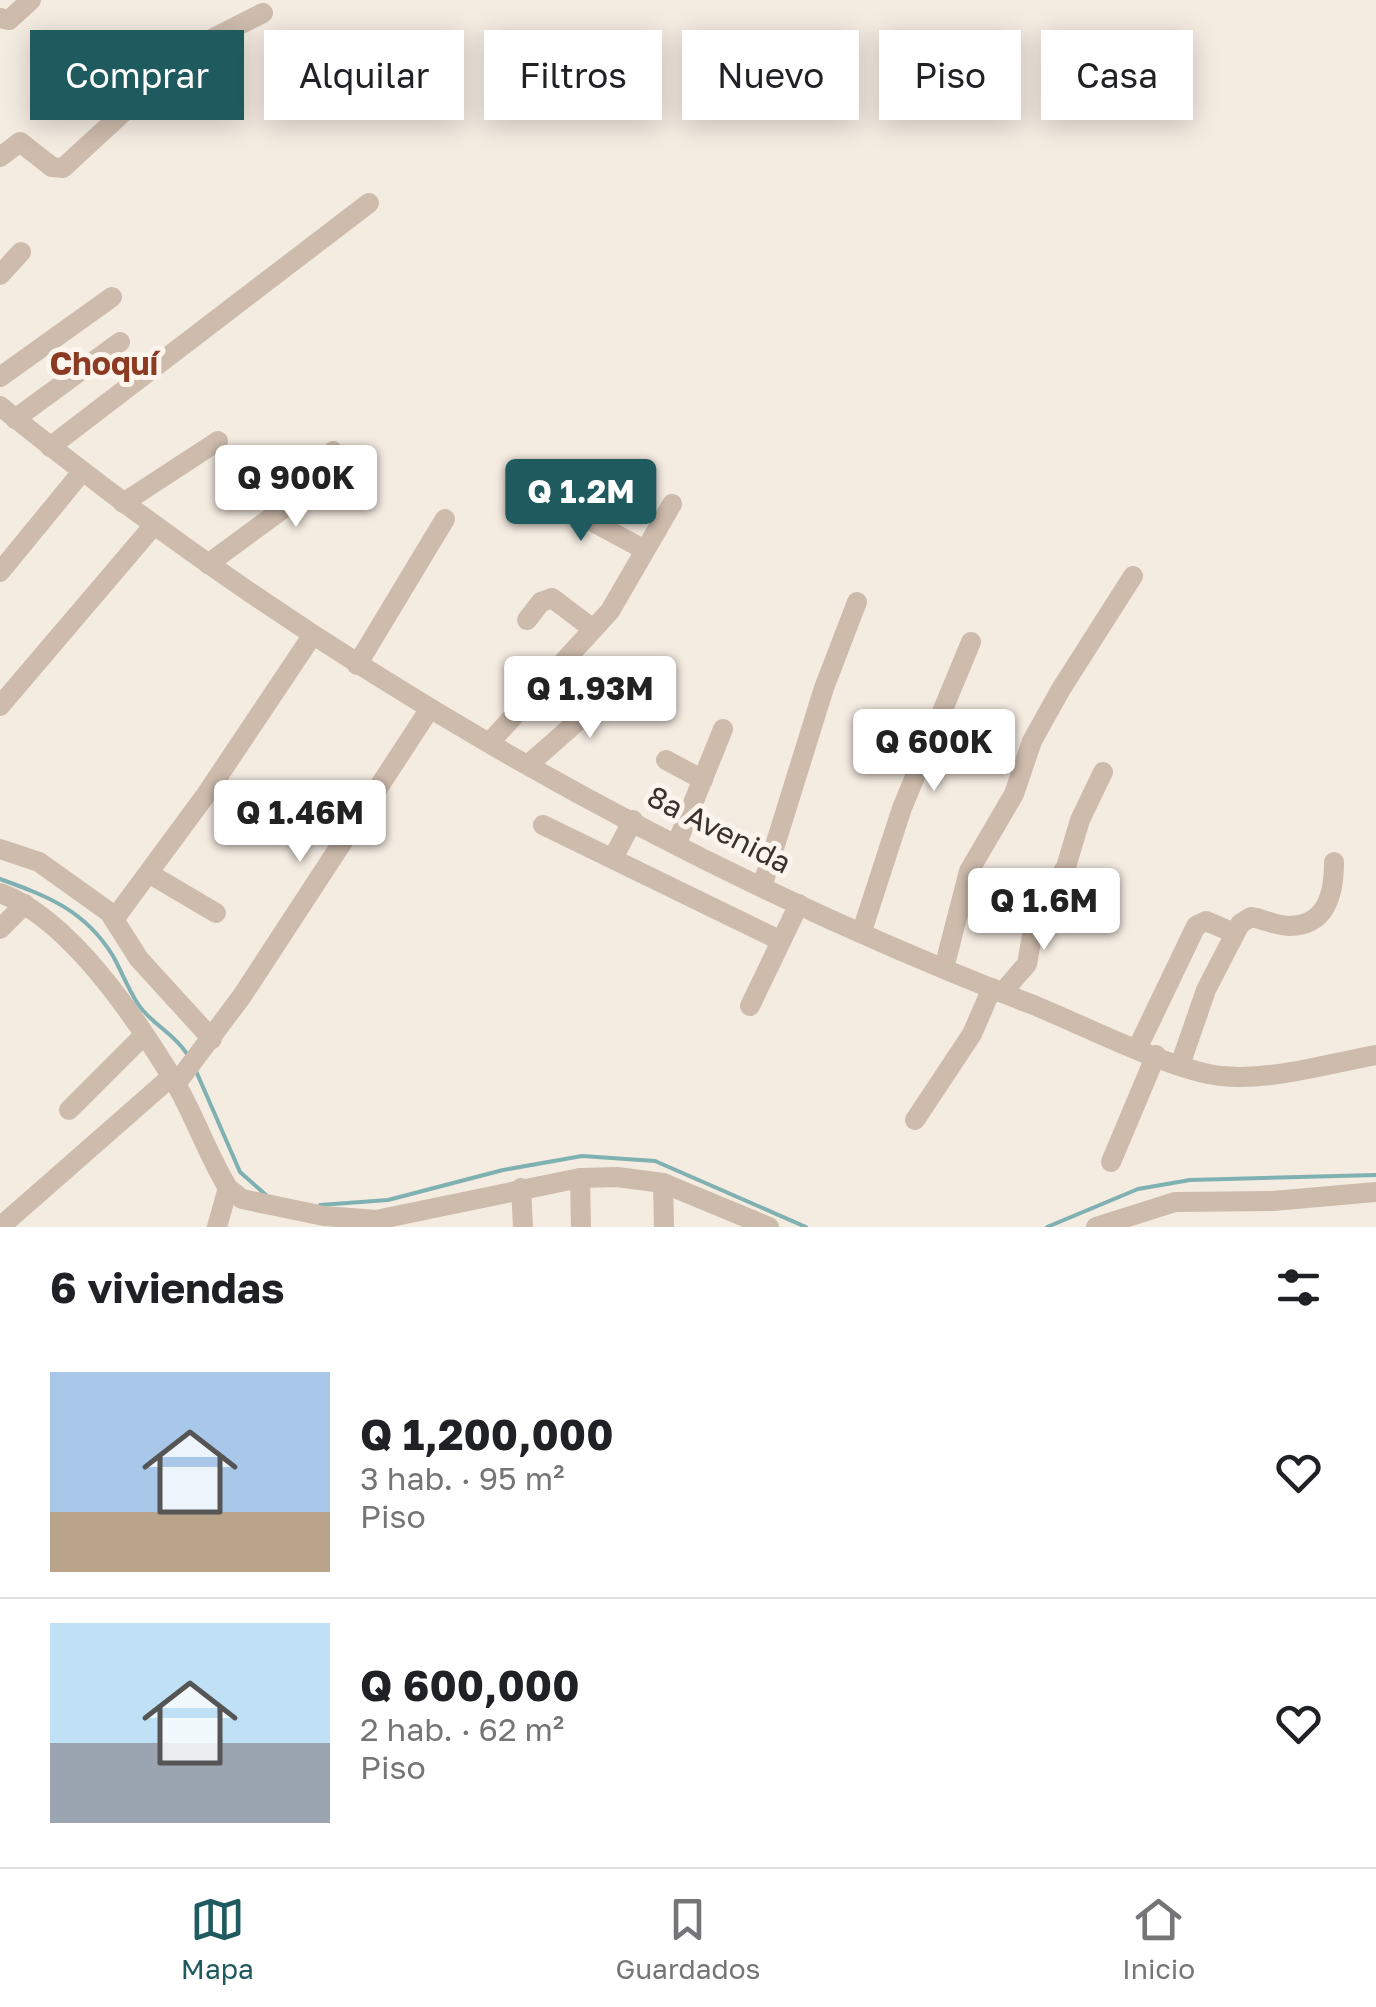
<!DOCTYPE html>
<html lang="es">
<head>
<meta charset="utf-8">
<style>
  body { margin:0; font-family:"Golos Text",sans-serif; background:#f6f6f6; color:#202124; height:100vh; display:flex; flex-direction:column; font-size:38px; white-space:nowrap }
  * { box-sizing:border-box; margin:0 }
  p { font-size:32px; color:#757577 }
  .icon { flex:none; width:55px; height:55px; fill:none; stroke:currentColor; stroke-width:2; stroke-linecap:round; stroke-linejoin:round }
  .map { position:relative; height:1227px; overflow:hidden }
  .details { display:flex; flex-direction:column; background:#fff; flex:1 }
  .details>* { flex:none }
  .banner { position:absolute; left:30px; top:30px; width:1318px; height:90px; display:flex; gap:20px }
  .price { position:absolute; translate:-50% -85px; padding:0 22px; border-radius:10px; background:#fff; color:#222; font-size:32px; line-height:65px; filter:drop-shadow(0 2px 5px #0008) }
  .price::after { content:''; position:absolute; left:50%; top:60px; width:30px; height:22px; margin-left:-15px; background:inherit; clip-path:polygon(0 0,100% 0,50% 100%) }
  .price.active { background:#1f5a5e; color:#fff }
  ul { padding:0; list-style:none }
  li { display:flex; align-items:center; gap:30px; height:250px; padding:0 50px }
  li+li { border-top:2px solid #e0e0e0 }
  li span { display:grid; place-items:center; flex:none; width:280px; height:200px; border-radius:0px; color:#555 }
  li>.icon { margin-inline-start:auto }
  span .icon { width:120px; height:120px; fill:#fffc; stroke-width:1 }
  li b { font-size:42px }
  h2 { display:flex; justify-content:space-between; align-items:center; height:120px; padding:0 50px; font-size:42px }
  .pill { padding:0 35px; border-radius:0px; background:#fff; box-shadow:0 5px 25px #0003; font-size:35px; line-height:90px }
  .pill.active { background:#1f5a5e; color:#fff }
  .tab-bar { display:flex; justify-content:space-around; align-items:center; height:140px; border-top:2px solid #e0e0e0; background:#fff; font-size:28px; color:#757577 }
  .tab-bar a { display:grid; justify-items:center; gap:5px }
  .tab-bar .active { color:#1f5a5e }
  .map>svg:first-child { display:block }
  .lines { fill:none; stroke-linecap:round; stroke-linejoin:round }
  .stream { stroke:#7fb0b2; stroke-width:4 }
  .minor { stroke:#cdbbac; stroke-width:20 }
  .labels { text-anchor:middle; stroke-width:10; stroke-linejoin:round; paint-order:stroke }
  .street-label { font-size:30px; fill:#3b302b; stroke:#fbf5ee }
  .neighbourhood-label { font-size:32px; font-weight:bold; fill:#8c3b22; stroke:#fbf5ee }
</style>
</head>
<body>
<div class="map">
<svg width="1376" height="1227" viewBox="0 0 1376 1227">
  <rect width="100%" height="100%" fill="#f4ebe1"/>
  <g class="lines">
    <g class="stream">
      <path d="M0 879C47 896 85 910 113 956 122 972 128 989 138 1004 151 1024 174 1033 187 1054"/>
      <polyline points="196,1071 240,1172 266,1195"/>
      <polyline points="320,1205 388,1200 503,1170 582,1156 655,1161 806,1227"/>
      <polyline points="1047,1227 1138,1189 1190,1180 1376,1175"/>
    </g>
    <g class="minor">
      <polyline points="0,18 9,20 31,0"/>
      <polyline points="0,157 20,142 52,167 63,168 192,49 263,13"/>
      <polyline points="0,275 21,252"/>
      <polyline points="0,377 112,297"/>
      <path d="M0 406C309 657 660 860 1031 1004 1081 1024 1172 1071 1221 1076 1272 1081 1326 1064 1376 1055"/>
      <polyline points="15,419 120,342"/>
      <polyline points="50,447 369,203"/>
      <polyline points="541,494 645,550"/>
      <polyline points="123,503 218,441"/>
      <polyline points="208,564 310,489 333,451"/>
      <polyline points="0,572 81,473"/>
      <polyline points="527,620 541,602 552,598 593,629"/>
      <polyline points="357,665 445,519"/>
      <polyline points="0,706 154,525"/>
      <polyline points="490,742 610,611 672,504"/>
      <polyline points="666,760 703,780"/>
      <polyline points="529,764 621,683"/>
      <polyline points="543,825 781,941"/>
      <polyline points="677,843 723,729"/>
      <polyline points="0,849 39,862 109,912 139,959 212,1039"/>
      <polyline points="613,858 633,820"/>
      <polyline points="150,874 216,913"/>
      <polyline points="762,887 824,688 857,602"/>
      <path d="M0 893C71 919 138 1021 176 1084 195 1117 208 1155 228 1188L242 1199 324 1216 376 1220 580 1178 617 1177 663 1183 769 1227"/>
      <polyline points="115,918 205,796 312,636"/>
      <polyline points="0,929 25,904"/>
      <polyline points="862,931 902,808 971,642"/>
      <polyline points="944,968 969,871 1014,794 1032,741 1061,689 1133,576"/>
      <polyline points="1002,993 1027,964 1036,913 1066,867 1080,820 1103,772"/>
      <polyline points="750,1006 799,904"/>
      <polyline points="1138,1047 1196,926 1206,921 1234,933"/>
      <path d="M1180 1065 1206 990 1240 924 1251 917C1264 919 1276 926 1290 926 1328 925 1334 892 1334 862"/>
      <polyline points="176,1084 242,996 429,710"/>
      <polyline points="69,1110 143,1036"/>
      <polyline points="915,1120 972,1034 992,988"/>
      <polyline points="1111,1162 1156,1055"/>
      <polyline points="580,1178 581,1227"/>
      <polyline points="663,1183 664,1227"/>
      <polyline points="521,1188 523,1227"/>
      <polyline points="0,1227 171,1077"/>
      <polyline points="217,1227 228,1188"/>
      <polyline points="1096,1227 1175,1202 1273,1201 1376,1192"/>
    </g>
  </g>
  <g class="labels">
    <g class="street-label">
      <text transform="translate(719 830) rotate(27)" y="10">8a Avenida</text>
    </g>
    <g class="neighbourhood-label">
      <text x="104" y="375">Choquí</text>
    </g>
  </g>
</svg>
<b class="price" style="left:296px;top:530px">Q 900K</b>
<b class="price active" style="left:581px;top:544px">Q 1.2M</b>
<b class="price" style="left:590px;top:741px">Q 1.93M</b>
<b class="price" style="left:934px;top:794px">Q 600K</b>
<b class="price" style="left:300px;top:865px">Q 1.46M</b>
<b class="price" style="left:1044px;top:953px">Q 1.6M</b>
<div class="banner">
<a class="pill active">Comprar</a>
<a class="pill">Alquilar</a>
<a class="pill">Filtros</a>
<a class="pill">Nuevo</a>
<a class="pill">Piso</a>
<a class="pill">Casa</a>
</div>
</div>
<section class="details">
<h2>6 viviendas<svg class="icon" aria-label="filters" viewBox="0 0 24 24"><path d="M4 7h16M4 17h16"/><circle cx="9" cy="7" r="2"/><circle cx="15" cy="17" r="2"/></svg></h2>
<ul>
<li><span style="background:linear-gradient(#a9c7e8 70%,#b9a48a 0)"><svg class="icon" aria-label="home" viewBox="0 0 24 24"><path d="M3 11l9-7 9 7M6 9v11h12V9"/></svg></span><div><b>Q 1,200,000</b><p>3 hab. · 95 m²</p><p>Piso</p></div><svg class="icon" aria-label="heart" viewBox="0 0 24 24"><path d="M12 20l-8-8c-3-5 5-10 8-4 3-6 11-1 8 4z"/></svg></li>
<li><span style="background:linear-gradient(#bfe0f5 60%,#9aa5b1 0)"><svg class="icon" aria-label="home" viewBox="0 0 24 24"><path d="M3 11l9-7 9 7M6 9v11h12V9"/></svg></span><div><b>Q 600,000</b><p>2 hab. · 62 m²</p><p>Piso</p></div><svg class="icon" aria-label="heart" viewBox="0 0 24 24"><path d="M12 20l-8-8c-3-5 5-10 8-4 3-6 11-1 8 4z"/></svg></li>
</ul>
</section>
<nav class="tab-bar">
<a class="active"><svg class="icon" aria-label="map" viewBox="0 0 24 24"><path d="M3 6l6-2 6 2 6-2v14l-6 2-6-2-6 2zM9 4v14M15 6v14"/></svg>Mapa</a>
<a><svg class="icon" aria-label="saved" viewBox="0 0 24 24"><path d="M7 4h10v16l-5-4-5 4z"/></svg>Guardados</a>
<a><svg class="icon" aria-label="home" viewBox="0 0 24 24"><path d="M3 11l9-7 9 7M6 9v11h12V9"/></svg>Inicio</a>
</nav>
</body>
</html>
